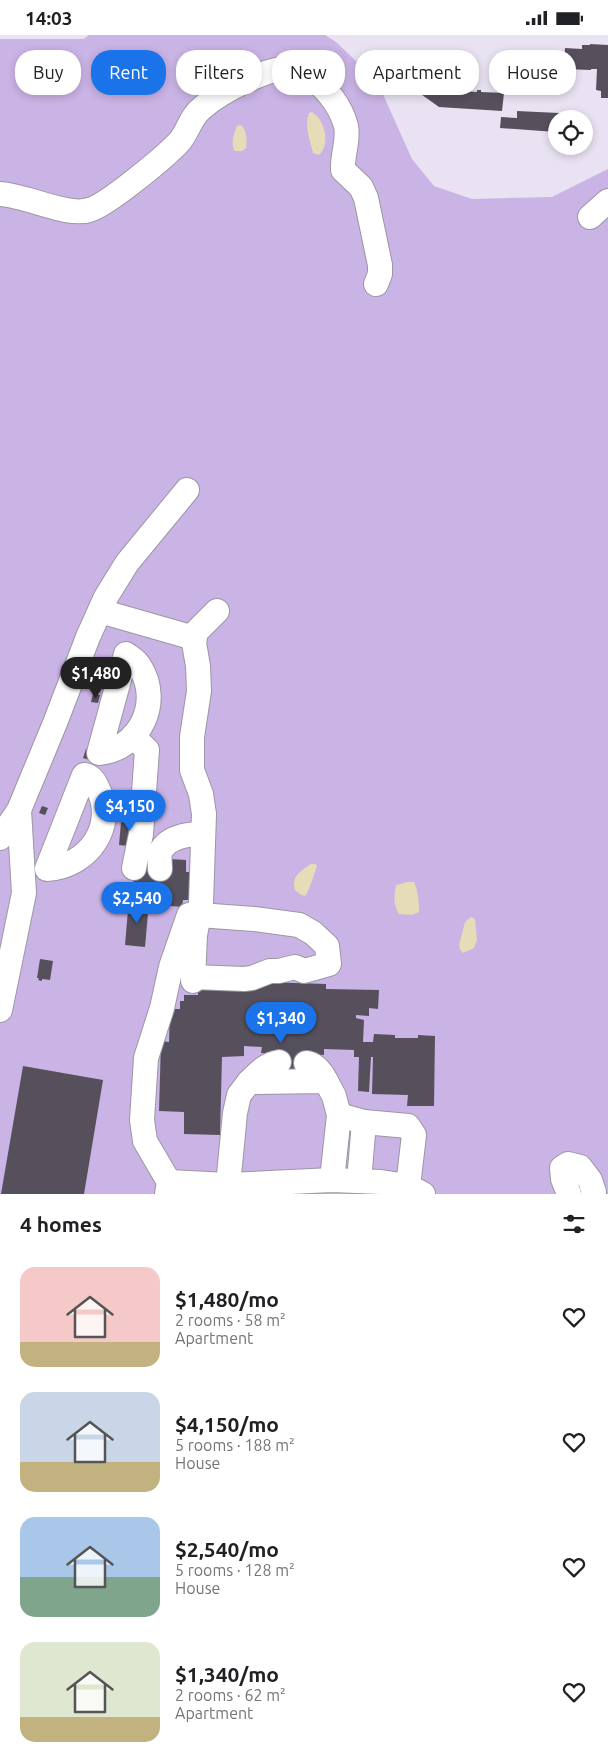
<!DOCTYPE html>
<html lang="en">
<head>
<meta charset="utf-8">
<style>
  body { margin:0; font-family:Ubuntu,sans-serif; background:#f6f6f6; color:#202124; height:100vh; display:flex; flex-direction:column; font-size:19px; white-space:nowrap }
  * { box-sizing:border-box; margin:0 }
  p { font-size:16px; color:#757577 }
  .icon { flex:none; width:28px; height:28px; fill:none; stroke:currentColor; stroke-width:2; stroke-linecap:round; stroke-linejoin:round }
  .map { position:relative; height:1159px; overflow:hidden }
  .drawer { display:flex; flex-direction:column; background:#fff; flex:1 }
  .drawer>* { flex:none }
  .banner { position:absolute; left:15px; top:15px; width:579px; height:45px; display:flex; gap:10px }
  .tools { position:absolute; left:548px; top:75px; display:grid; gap:10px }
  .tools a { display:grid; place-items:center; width:45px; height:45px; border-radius:50%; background:#fff; box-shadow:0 2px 8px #0003; font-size:25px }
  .price { position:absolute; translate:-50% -42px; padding:0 11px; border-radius:18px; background:#1a73e8; color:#fff; font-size:16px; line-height:32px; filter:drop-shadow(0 1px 2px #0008) }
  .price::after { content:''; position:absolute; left:50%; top:30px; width:15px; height:11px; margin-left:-8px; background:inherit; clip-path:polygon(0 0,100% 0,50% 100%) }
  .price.on { background:#222; color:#fff }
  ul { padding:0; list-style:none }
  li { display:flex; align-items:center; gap:15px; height:125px; padding:0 20px }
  li span { display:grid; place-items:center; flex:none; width:140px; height:100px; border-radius:15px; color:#555 }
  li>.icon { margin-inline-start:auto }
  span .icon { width:60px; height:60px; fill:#fffc; stroke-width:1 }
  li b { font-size:21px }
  h2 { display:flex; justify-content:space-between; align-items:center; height:60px; padding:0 20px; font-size:21px }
  .pill { padding:0 18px; border-radius:20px; background:#fff; box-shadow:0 2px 8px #0003; font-size:18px; line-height:45px }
  .pill.on { background:#1a73e8; color:#fff }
  .status { display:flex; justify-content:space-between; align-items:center; height:35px; padding:0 25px; background:#fff; direction:ltr }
  .status svg { height:14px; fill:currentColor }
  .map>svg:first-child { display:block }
  .green { fill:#cab3e5 }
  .sand { fill:#e6dcb7 }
  .building { fill:#56505d }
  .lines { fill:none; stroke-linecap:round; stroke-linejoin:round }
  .minor-casing { stroke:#9c96a4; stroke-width:26 }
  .minor { stroke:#fff; stroke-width:24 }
</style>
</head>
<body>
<div class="status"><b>14:03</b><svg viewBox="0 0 49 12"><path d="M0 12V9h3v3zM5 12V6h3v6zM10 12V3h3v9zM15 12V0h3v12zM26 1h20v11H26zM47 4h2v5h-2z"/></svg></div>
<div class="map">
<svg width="608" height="1159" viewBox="0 0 608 1159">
  <rect width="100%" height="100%" fill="#e9e2f2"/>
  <polygon class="green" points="89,0 325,0 336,7 377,46 412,124 434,151 472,164 552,162 608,134 608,1159 0,1159 0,4 84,4"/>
  <g class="sand">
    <path d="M312 77C325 85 331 109 319 120L313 118C310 105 304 91 309 78Z"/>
    <path d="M241 90C247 95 247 106 246 113L242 116H235C230 110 234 98 237 91Z"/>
    <path d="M311 829H315L317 831C314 839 309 857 305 861L301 860 295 855C291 841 301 836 311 829Z"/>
    <path d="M408 847H414C418 856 419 866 419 877L412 880 399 879C393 870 394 861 396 850Z"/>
    <polygon points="471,882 475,884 477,905 474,913 463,918 460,914 459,910 465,887"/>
  </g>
  <g class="building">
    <polygon points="590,9 608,10 608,63 601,63 601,56 596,55 597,34 591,34 591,35 564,34 565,13 582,14 582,10 590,10"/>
    <polygon points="403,20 406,22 405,23 420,33 419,34 445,55 477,57 477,55 481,55 481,57 504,58 502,76 439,72 390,37"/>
    <polygon points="517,76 559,78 559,84 556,84 556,97 500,93 501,82 517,83"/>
    <polygon points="93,659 100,660 98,668 91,667"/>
    <polygon points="86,714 95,717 93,726 83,723"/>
    <polygon points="42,771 48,773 45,780 39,778"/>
    <polygon points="129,778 138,779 137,812 119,810 121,787 128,788"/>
    <polygon points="170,824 186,825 186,837 193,837 191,865 183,865 182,872 159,870 160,862 132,860 135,832 160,835"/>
    <polygon points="132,866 149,867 145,912 125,910 128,875 131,876"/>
    <polygon points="40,924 53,926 50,945 42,944 42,946 38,945 39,943 37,943"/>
    <polygon points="263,947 326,949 326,954 379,955 378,974 369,973 369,981 356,980 356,983 364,985 363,1007 373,1007 374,999 395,1000 395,1003 418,1003 418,1000 435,1001 434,1071 407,1071 408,1060 372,1059 373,1022 371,1022 369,1057 358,1056 359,1022 354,1022 354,1015 324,1014 324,1020 306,1019 306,1039 278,1038 279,1019 261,1018 262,1012 244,1011 244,1021 222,1022 220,1100 184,1099 184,1077 159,1076 161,1006 169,1007 170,974 180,974 180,966 184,966 184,960 198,960 198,950 263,952"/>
    <polygon points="23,1031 103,1045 84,1159 1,1159"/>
  </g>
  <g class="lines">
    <defs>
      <g id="minor">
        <path d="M0 159C25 160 67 182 89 175 106 171 165 122 179 107 188 97 191 81 202 73 219 58 271 29 294 34 300 36 306 40 311 43 327 53 341 72 346 91 349 105 342 120 343 135L361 152 366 163 380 230V239L376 249"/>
        <polyline points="590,182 608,166"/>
        <polyline points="100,576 194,603"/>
        <path d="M126 619C131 623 137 626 140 632 162 667 140 714 99 718Z"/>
        <polyline points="133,701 147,715 141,799 134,833"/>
        <path d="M84 740C91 741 94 745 97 752 118 790 88 832 47 834Z"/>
        <polyline points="0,803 19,775 55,688 88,602 106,562 127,528 187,455"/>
        <path d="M160 834C160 830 159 822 160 818 166 802 188 799 202 799"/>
        <polyline points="193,942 244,944 252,943 270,936 279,936 295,932 304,936 329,929 327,911 313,898 299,890 254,884 199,880"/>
        <polyline points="193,946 195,900 201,868 204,779 201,759 192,735 192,702 199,656 198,631 194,608 196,597 217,576"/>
        <polyline points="0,975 24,858 19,775"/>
        <path d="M306 1028C316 1029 322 1038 326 1046"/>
        <path d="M249 1047C258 1038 266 1029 279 1027"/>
        <polyline points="339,1080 364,1087 408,1091 414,1100 408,1151"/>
        <polyline points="359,1146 364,1087"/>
        <polyline points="169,1147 145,1106 142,1085 146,1023 162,973 171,932 189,880"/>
        <polyline points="228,1150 235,1078 239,1060 249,1047 326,1046 334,1061 339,1080 332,1145"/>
        <polyline points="167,1159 169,1147 228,1150 332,1145 381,1147 408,1151 423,1159"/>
        <polyline points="569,1159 563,1144 562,1133 568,1129 580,1132 590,1145 594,1157 593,1159"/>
      </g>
    </defs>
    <use href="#minor" class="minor-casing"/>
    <use href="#minor" class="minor"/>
  </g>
</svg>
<div class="tools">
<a><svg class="icon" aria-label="locate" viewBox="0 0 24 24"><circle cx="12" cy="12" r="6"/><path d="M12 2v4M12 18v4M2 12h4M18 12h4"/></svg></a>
</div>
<b class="price on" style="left:96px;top:664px">$1,480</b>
<b class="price" style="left:130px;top:797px">$4,150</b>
<b class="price" style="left:137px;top:889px">$2,540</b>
<b class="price" style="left:281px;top:1009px">$1,340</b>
<div class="banner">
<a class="pill">Buy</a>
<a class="pill on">Rent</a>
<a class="pill">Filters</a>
<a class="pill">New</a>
<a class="pill">Apartment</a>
<a class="pill">House</a>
</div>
</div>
<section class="drawer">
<h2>4 homes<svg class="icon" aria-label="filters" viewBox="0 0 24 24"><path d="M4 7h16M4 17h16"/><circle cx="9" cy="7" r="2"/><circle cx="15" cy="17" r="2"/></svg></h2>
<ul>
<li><span style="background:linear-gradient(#f6c9c9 75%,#c2b280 0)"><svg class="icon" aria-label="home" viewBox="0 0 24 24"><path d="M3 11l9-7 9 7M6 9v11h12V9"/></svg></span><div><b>$1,480/mo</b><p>2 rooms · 58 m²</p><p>Apartment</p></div><svg class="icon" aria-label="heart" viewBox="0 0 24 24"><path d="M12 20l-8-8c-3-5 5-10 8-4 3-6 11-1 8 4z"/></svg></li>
<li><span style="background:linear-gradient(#c9d6e8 70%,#c2b280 0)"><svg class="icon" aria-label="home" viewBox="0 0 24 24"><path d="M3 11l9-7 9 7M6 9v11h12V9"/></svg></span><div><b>$4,150/mo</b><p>5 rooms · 188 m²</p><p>House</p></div><svg class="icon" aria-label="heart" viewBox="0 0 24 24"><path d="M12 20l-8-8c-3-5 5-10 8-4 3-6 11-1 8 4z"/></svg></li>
<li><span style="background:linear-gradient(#a9c7e8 60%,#7fa58c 0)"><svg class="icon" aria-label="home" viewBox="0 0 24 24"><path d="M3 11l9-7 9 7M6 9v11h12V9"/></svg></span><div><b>$2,540/mo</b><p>5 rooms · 128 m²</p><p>House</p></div><svg class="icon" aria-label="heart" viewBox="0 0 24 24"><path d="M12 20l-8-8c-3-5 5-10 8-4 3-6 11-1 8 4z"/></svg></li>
<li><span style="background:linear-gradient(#dfe7d0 75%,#c2b280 0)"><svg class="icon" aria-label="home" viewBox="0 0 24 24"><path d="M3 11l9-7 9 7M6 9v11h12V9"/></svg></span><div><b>$1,340/mo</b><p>2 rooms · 62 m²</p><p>Apartment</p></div><svg class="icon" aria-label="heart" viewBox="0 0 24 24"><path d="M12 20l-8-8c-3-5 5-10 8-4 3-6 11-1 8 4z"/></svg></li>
</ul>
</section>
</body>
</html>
